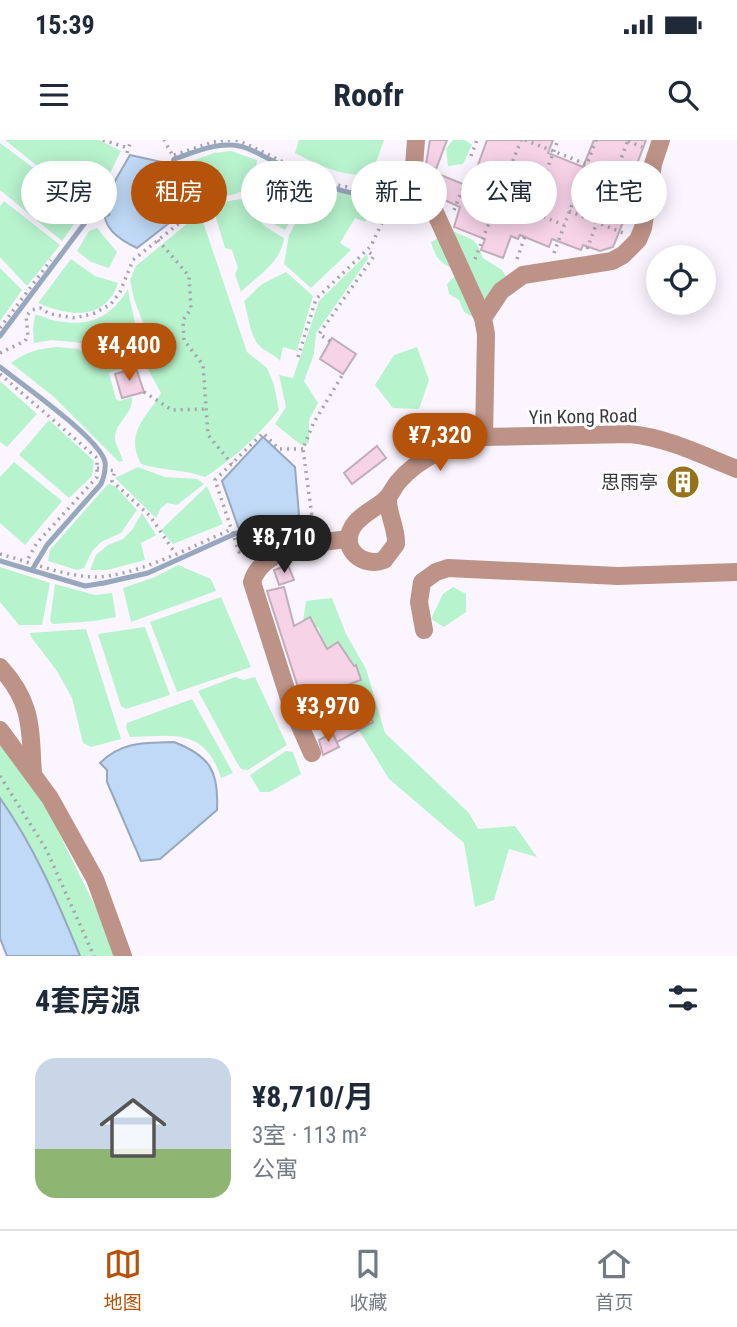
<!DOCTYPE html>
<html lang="zh">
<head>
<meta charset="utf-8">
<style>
  body { margin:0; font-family:"Roboto Condensed","Noto Sans SC",sans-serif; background:#f2f2f3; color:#1f2937; height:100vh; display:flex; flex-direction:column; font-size:26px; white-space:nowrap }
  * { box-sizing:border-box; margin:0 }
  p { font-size:23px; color:#747a83 }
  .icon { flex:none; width:38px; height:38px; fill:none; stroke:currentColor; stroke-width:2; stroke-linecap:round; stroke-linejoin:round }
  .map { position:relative; height:816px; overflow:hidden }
  .side { display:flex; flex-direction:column; background:#fff; flex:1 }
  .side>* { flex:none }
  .banner { position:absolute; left:21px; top:21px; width:696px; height:63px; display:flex; gap:14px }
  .tools { position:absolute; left:646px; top:105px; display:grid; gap:14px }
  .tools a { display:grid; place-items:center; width:70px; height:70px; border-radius:50%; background:#fff; box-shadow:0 4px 18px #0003; font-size:35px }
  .price { position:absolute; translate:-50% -60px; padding:0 16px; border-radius:24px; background:#b45309; color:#fff; font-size:23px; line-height:46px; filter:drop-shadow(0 2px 4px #0008) }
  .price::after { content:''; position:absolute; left:50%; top:42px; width:21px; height:16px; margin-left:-10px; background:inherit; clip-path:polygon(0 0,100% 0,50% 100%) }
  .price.active { background:#222; color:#fff }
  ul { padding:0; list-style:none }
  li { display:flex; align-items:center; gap:21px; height:175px; padding:0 35px }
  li+li { border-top:2px solid #e0e1e3 }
  li span { display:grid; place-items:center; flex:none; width:196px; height:140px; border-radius:21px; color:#555 }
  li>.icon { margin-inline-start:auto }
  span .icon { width:84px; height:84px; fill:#fffc; stroke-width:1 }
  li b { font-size:30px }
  h2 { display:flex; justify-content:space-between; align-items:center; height:84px; padding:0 35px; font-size:30px }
  .chip { padding:0 24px; border-radius:32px; background:#fff; box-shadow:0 4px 18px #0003; font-size:24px; line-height:63px }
  .chip.active { background:#b45309; color:#fff }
  .status { display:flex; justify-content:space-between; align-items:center; height:49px; padding:0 35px; background:#fff; direction:ltr }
  .status svg { height:19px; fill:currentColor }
  header { display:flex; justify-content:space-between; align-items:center; height:91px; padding:0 35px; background:#fff; font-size:32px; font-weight:700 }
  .tab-bar { display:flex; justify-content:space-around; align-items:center; height:98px; border-top:2px solid #e0e1e3; background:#fff; font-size:19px; color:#747a83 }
  .tab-bar a { display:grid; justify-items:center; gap:4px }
  .tab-bar .active { color:#b45309 }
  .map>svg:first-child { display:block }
  .green { fill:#b7f3cd }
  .water { fill:#bfd9f6; stroke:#97a8be; stroke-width:2 }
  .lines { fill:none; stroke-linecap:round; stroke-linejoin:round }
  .stream { stroke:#97a8be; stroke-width:5 }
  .building { fill:#f7d3e8; stroke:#bfaeb8; stroke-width:2 }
  .path { stroke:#a7a2aa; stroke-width:3.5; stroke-dasharray:2 5; stroke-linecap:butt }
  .minor { stroke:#be9387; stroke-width:18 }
  .labels { text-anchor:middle; stroke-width:6; stroke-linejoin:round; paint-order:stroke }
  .street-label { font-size:19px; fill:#3a373d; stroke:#fff }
  .poi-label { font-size:19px; fill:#3a373d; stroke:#fff; text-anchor:end }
</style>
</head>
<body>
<div class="status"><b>15:39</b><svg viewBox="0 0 49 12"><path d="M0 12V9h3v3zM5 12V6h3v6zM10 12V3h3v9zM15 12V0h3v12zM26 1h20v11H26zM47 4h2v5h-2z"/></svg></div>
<header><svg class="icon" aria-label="menu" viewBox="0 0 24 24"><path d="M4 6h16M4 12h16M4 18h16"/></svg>Roofr<svg class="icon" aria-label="search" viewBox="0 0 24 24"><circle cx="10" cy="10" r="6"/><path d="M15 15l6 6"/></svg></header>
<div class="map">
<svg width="737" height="816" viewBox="0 0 737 816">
  <rect width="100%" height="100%" fill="#fbf5ff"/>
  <g class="green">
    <polygon points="5,0 99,0 121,11 93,67 65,48"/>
    <path d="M299 0H384L372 34C344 38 320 26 295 13Z"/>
    <polygon points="453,0 465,0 472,5 463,24 448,26 446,9"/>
    <polygon points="0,3 86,67 62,101 0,50"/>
    <path d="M231 11 257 20C253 59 235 53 202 60L183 24 214 13Z"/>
    <polygon points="269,24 311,44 285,90 263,78 253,54 267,36"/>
    <polygon points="317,44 336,52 369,54 376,63 365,82 355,78 340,103 351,110 311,148 284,124 289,95"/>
    <path d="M246 58C256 82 262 85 284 98 281 123 258 135 241 152L235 134 238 128 232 110 225 108 212 64Z"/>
    <polygon points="4,61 60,105 27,146 0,117 0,66"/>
    <path d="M200 73 247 212 267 228 274 245 279 270C258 296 234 318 205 337 184 329 162 331 141 324 125 292 145 280 161 253L143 220 137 216 143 183 134 159 130 140 136 126Z"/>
    <polygon points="97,88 117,112 109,128 91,122 77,111 89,91"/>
    <path d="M455 92 473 100 477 104 483 118 502 130 507 138 480 181 464 172 459 160 449 154 447 144 454 137 465 133C446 127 436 122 431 102L443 95Z"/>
    <polygon points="367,114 368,119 316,193 314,214 304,241 318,263 309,280 309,303 301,305 275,284 286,267 279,235 293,238 319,161"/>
    <path d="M71 119 95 136 118 143C105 182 68 176 38 163Z"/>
    <polygon points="0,128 22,150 0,181"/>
    <path d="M286 132 313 156 297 211 283 207 280 221C273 213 264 212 258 204 250 195 248 174 244 161L262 144Z"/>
    <path d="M128 149C133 181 140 182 131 216L94 204 51 200 34 203 33 189 35 175C43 175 49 180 57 181 90 187 110 178 128 149Z"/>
    <path d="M58 207 79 209 80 212 83 208C99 213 116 214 130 224L129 226 109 233 116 259 120 261 132 257C134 274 114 283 115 299 116 306 121 314 123 321L119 322 54 257 11 223C26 212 39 208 58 207Z"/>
    <polygon points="417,207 429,240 419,269 393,268 375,245 394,215"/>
    <polygon points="0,241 37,274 7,307 0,302"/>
    <polygon points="49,280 94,321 92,336 69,358 19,315"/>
    <polygon points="14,322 62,361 25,405 0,383 0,337"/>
    <polygon points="138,327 165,337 197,339 204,344 177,365 167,363 161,368 156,378 115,338"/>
    <polygon points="108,344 115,346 137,370 121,393 101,402 92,411 84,428 77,430 48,421 50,410"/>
    <polygon points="207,346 223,384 173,404 161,390"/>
    <polygon points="142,373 156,395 141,403 145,420 107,430 90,430 96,415 108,405 123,399 132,390"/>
    <polygon points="178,425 211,439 216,451 131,482 123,448 155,437"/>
    <polygon points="0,427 50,443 42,485 19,485 0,462"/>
    <polygon points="55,444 95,455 112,453 116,477 95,481 53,484 50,481"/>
    <polygon points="453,447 466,454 466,472 444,487 431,479 443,454"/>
    <polygon points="221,457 251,527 177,552 150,482"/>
    <polygon points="332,458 346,494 366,529 385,593 469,673 478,689 515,686 537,717 509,709 494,760 475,767 464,703 389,639 334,550 319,488 303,481 306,461"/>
    <polygon points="145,487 170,555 126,569 121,566 98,494"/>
    <polygon points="86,489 121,599 91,607 83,603 72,558 57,531 31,497 30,493"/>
    <polygon points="235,537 244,540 255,537 287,605 248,630 241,629 237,623 198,551"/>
    <path d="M192 559 233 633 221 638C205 587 172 596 130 597L126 588 127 583Z"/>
    <polygon points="0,603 42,659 99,774 115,816 80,816 58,762 13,677 0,658"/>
    <polygon points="286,611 293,612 301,634 270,652 260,652 250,635"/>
  </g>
  <g class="water">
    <path d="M130 15 171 24 191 66 137 108C82 83 108 54 130 15Z"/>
    <polygon points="263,297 295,327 299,375 243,401 222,341"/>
    <path d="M174 602C210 616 219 631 217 670L160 719 141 721 107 642V630L100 623C122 601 145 603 174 602Z"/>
    <path d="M0 658C34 706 58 762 80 816H7L0 798Z"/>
  </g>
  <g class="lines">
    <g class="stream">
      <path d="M170 31 174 19C192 13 212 4 231 5 245 5 259 14 271 20 308 38 342 58 384 55"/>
      <polyline points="0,196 87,80 108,74"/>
      <path d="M0 227C22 244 100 299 105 322 106 330 104 337 101 344L47 405 32 430"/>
      <polyline points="0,421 85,446 104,443 148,433 239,392"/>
    </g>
  </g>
  <g class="building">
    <polygon points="430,0 447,0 436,29 426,24"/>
    <polygon points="487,0 553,0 548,13 583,27 594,0 646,0 629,45 637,48 613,107 600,111 583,105 581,110 552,99 549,107 520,95 518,99 511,96 503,118 481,110 485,99 454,87 460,67 442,59 433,40 436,33 470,47"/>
    <polygon points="332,198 356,214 343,234 320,219"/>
    <polygon points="136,228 144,252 122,258 115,234"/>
    <polygon points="377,306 386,318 352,344 344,333"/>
    <polygon points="678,328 696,336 689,355 670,347"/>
    <polygon points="288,425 294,440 279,445 274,430"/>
    <polygon points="284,447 294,486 310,477 327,509 338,502 354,526 356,525 361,540 319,555 320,560 304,566 267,451"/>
    <polygon points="366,568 373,582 337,602 330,588"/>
    <polygon points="332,593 339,607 323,615 319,600"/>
  </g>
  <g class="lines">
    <g class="path">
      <polyline points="103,0 128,8"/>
      <path d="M236 0C268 12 297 32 330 43 354 51 381 46 406 47"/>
      <polyline points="525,0 634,43"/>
      <polyline points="628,1 642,7"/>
      <polyline points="127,13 131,0"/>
      <polyline points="174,15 213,2 230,0"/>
      <polyline points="471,16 477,0"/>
      <polyline points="534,64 558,0"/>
      <polyline points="454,70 467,38 502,51"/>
      <polyline points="569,71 623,93"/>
      <polyline points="494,72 523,83 534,73 564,85"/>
      <polyline points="158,100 189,136 191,169 183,180 184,200 203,225 208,295 232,324"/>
      <polyline points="587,109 628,0"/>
      <polyline points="554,113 596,0"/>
      <polyline points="475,119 521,0"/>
      <polyline points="517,119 526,93"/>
      <polyline points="0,188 51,120"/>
      <polyline points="330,201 319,194 374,116 366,110"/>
      <polyline points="0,213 25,201 28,196 26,176 32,170 40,168 50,174 75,178 95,173 111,164 120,152 133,120 201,66 164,0"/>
      <polyline points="298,217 316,159 371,106 389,68 385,46"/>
      <polyline points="0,234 97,318 97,337 36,404 27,421"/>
      <polyline points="144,252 172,270 207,269"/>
      <polyline points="303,309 279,309 263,293 215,340 239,412 312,377 303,309 313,284 343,234"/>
      <polyline points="97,328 115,331 112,341 150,376 175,413"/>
      <path d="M0 414C30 422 63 436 94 437 135 437 193 406 230 390"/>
      <polyline points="0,636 46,709 94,816"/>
    </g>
    <g class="minor">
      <path d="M416 0 414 26 483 178 486 194 484 297 630 294C669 298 701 315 737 329"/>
      <polyline points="483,178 501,151 523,135 612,121 623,115 638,100 643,88 653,24 661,0"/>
      <path d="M388 357C387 374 397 388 396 404L384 420C364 428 340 410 352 388 358 376 375 369 385 360 391 355 393 348 398 342 419 317 453 303 484 297"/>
      <polyline points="424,490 419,462 422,442 436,432 448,428 618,436 737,432"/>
      <path d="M0 527C33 563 30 588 33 634"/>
      <polyline points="0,590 50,658 95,739 123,816"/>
      <path d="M312 613 292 568 252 442C262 407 318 402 349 399"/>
    </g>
  </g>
  <defs>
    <symbol id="building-disc" viewBox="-11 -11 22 22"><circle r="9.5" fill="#96721b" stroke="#fff"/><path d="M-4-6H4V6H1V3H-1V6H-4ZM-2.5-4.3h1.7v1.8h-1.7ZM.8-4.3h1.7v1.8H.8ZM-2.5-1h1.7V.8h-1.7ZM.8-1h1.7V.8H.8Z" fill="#fff"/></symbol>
  </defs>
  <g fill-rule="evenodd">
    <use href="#building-disc" x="664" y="323" width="38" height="38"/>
  </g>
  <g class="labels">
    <g class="street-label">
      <text transform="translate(583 276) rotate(-1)" y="7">Yin Kong Road</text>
    </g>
    <g class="poi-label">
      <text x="658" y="349">思雨亭</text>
    </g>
  </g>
</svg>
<div class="tools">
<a><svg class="icon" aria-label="locate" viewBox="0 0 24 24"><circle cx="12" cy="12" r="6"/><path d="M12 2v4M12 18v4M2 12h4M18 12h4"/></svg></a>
</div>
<b class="price" style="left:129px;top:243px">¥4,400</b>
<b class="price" style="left:440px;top:333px">¥7,320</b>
<b class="price active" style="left:284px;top:435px">¥8,710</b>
<b class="price" style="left:328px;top:604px">¥3,970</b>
<div class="banner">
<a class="chip">买房</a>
<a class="chip active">租房</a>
<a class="chip">筛选</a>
<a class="chip">新上</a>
<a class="chip">公寓</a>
<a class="chip">住宅</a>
</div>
</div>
<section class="side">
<h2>4套房源<svg class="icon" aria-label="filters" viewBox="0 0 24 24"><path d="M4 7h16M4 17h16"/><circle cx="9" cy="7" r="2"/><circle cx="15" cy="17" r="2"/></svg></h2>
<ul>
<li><span style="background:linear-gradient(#c9d6e8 65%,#8fb573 0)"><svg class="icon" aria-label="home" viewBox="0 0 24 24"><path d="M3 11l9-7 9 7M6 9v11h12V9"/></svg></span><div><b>¥8,710/月</b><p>3室 · 113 m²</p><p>公寓</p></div></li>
</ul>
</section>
<nav class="tab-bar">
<a class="active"><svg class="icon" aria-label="map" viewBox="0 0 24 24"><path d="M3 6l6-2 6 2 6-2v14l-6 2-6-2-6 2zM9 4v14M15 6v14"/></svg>地图</a>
<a><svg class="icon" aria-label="saved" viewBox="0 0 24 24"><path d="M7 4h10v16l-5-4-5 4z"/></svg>收藏</a>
<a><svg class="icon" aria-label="home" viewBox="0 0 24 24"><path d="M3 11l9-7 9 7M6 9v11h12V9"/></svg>首页</a>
</nav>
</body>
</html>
